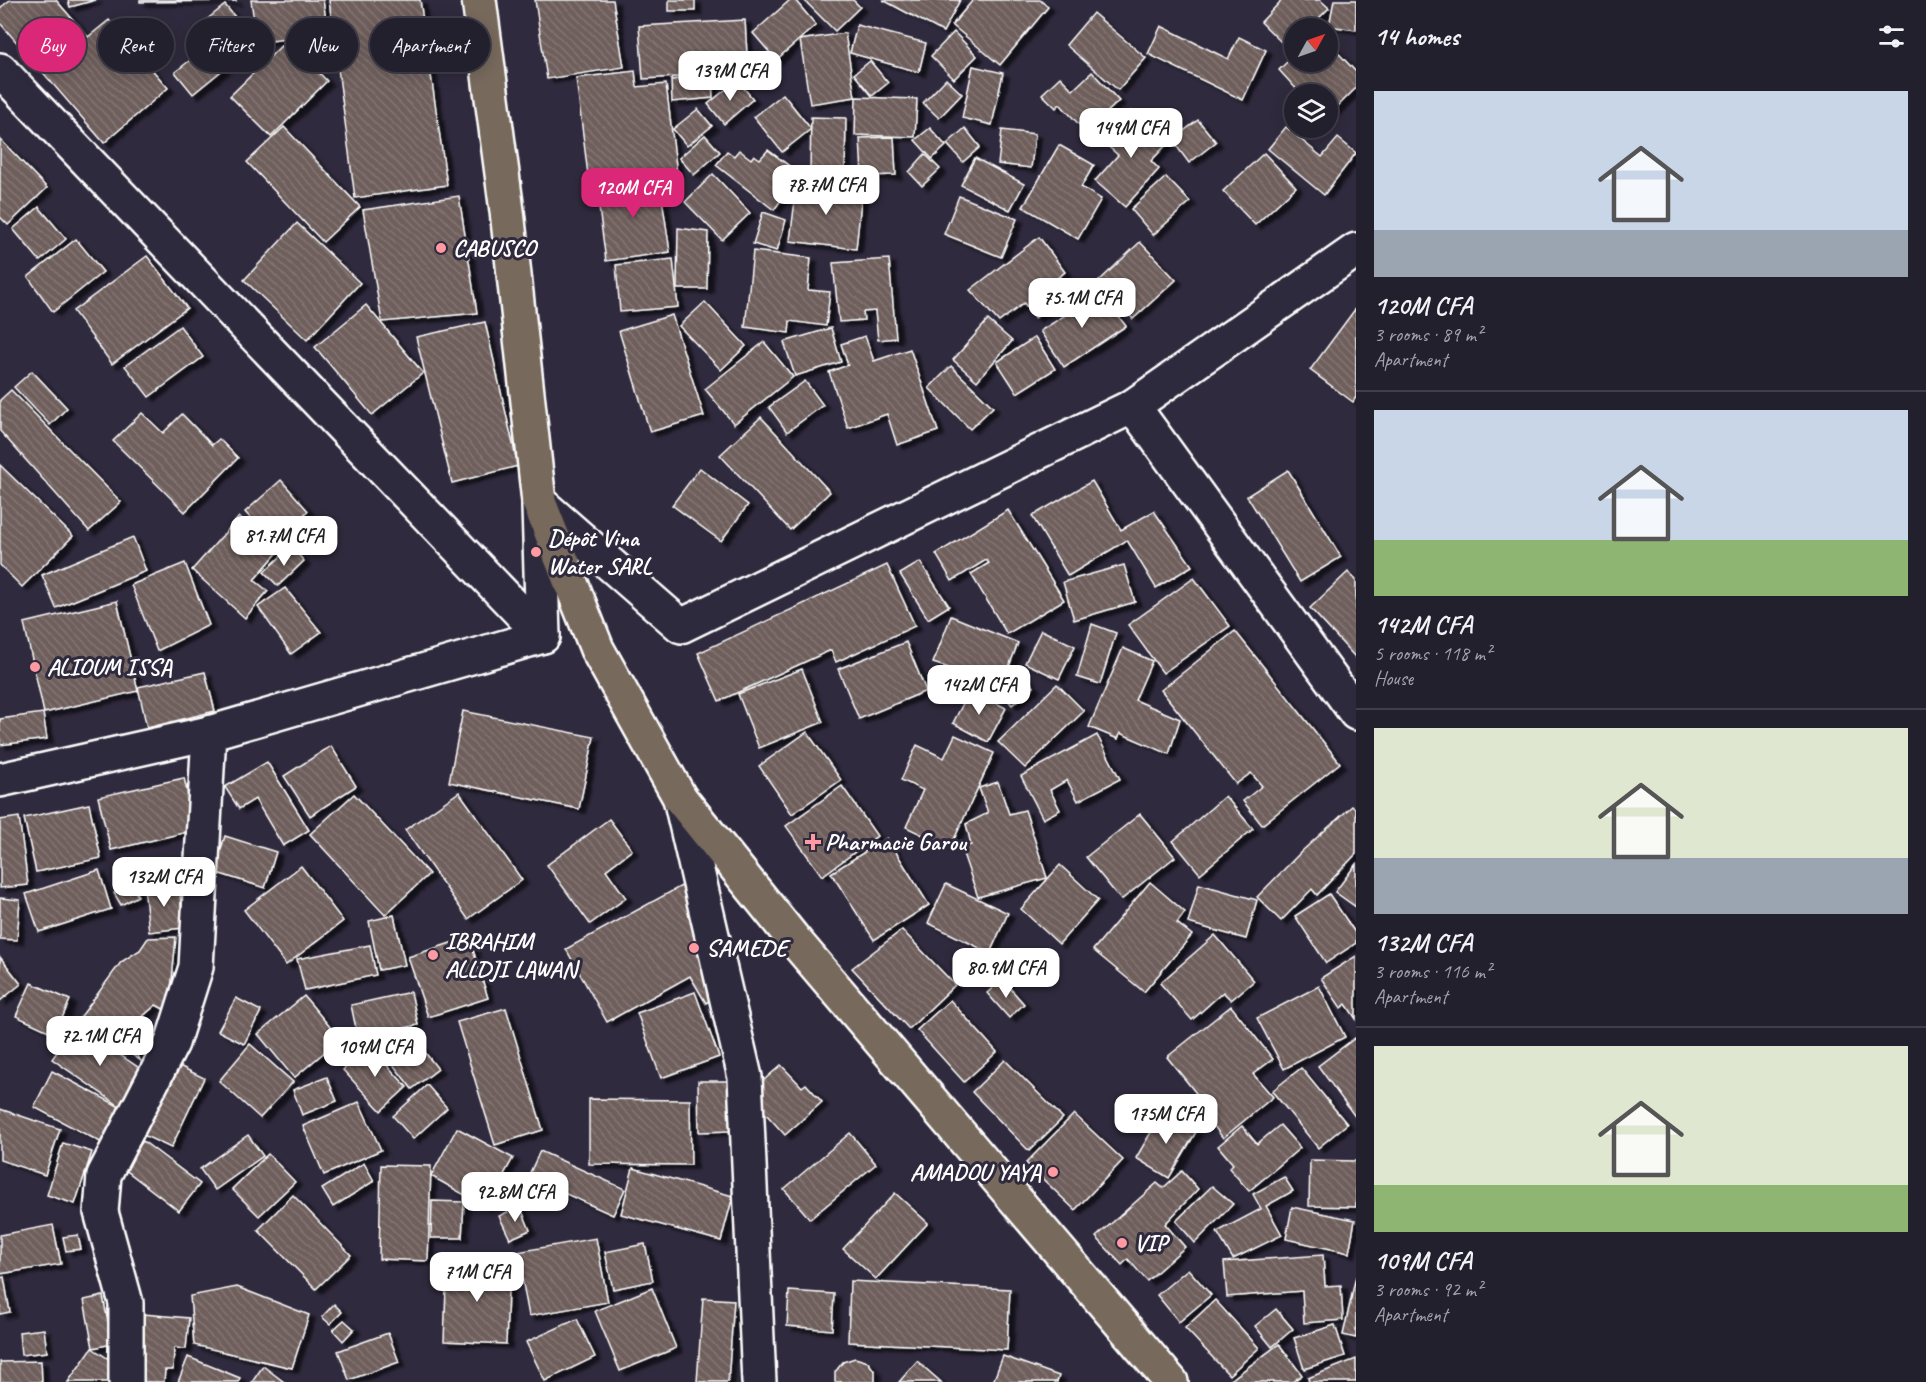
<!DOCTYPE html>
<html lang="en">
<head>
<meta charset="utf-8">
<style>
  body { margin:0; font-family:Caveat,sans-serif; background:#2f2d3a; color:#f1f3f6; height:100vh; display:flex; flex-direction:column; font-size:22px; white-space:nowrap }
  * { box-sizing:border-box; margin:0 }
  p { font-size:20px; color:#a3a3aa }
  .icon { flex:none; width:33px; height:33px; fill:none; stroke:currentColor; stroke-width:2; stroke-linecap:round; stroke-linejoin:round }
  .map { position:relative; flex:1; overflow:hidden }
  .panel { display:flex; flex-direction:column; background:#23202e; width:570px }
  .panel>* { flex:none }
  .banner { position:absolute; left:18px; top:18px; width:570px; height:54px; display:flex; gap:12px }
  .needle { width:39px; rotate:50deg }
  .controls { position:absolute; left:1284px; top:18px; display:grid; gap:12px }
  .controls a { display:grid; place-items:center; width:54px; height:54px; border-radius:50%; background:#23202e; box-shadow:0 3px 15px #0003,0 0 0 2px #403e4a; font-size:30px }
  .price { position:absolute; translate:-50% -51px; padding:0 14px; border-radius:12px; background:#fff; color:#222; font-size:20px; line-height:39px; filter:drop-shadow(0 2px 3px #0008) }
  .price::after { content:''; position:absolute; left:50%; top:36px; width:18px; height:14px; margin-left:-9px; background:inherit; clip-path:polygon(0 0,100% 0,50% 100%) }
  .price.current { background:#db2777; color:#fff }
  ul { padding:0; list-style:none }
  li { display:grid; align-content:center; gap:12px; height:318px; padding:0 18px }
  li+li { border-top:2px solid #403e4a }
  li span { display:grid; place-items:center; height:186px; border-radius:0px; color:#555 }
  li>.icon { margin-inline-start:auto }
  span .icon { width:108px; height:108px; fill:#fffc; stroke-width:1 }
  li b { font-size:26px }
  h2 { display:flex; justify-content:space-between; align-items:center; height:72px; padding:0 18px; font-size:26px }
  .pill { padding:0 21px; border-radius:27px; background:#23202e; box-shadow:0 3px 15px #0003,0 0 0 2px #403e4a; font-size:21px; line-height:54px }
  .pill.current { background:#db2777; color:#fff }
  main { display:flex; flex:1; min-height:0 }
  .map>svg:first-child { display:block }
  .building { fill:url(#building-back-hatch); stroke:#fff; stroke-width:1.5; filter:url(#shadow) }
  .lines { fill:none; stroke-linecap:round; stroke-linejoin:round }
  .minor-casing { stroke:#fff; stroke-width:38 }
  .major-casing { stroke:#fff; stroke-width:38 }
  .minor { stroke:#2f2a3d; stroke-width:33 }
  .major { stroke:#77695c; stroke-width:33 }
  .poi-dot { fill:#ff9aa2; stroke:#2f2a3d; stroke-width:2 }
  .labels { text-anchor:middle; stroke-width:6; stroke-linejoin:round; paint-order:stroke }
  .poi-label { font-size:24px; font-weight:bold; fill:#fff; stroke:#2f2a3d; text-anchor:start }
</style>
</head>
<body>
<main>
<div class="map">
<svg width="1356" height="1382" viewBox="0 0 1356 1382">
  <defs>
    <pattern id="building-back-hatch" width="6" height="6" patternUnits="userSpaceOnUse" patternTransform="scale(1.5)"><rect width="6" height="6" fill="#6e5e5b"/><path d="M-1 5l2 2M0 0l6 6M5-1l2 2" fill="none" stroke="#847674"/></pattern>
    <filter id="shadow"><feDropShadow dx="6" dy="4" stdDeviation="1.5" flood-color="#0009"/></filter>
  </defs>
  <rect width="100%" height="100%" fill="#2f2a3d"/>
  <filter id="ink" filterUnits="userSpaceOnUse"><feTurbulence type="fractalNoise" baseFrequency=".0167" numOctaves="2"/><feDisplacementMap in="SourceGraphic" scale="12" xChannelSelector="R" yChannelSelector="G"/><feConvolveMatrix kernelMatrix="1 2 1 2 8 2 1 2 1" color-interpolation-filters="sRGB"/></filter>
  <g filter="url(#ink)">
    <g class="building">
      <polygon points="10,0 56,0 88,37 109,20 168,88 104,143 0,23 0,8"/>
      <polygon points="68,0 96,0 70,7"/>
      <polygon points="140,0 236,0 236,1 140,2"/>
      <polygon points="251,0 323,0 328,33 257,43"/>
      <polygon points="329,0 420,0 447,185 355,198"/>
      <polygon points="535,0 613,0 624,67 547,79"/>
      <rect x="669" y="0" width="26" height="11"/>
      <polygon points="790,0 795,0 816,25 776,60 753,33"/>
      <polygon points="804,0 853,0 860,7 835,31"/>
      <polygon points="883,0 960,0 943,32"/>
      <polygon points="973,0 1040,0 1048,7 1000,65 952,25"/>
      <polygon points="1282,0 1320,0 1329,8 1309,28 1294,28 1294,44 1289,50 1261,22"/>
      <polygon points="1334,0 1356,0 1356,30 1329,26"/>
      <polygon points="225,5 255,41 227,65 196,28"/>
      <polygon points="1093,13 1146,58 1118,90 1066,45"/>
      <polygon points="745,20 748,73 643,79 639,26"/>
      <polygon points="857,25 926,43 919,72 850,53"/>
      <polygon points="1161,26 1228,59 1239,37 1266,50 1243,100 1148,54"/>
      <polygon points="954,32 977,56 954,79 931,56"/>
      <polygon points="845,33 855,97 810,104 800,40"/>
      <polygon points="287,40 327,81 271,137 230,96"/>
      <polygon points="1328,42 1356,72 1356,88 1328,116 1328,94 1301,94 1279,70 1294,55 1294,62 1328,62"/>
      <polygon points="207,47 225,68 193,94 175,72"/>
      <polygon points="870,61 888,83 872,96 854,74"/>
      <polygon points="973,66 1003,73 992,125 962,118"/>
      <polygon points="635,71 637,87 666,84 677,174 589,183 576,78"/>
      <polygon points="1092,72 1119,101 1086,132 1060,104 1056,108 1042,94 1060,77 1073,90"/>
      <polygon points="712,76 713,98 672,102 671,80"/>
      <polygon points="946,79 962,94 939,118 923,103"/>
      <polygon points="737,80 753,99 724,124 708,104"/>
      <polygon points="783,94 811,129 782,152 754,117"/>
      <polygon points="856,97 917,99 915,137 855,135"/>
      <polygon points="698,109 712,126 687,146 673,129"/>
      <polygon points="1131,111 1168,143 1151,161 1159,169 1125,207 1095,181 1118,155 1103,142"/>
      <polygon points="811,117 846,118 845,171 810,171"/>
      <polygon points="1198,120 1216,142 1189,163 1172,140"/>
      <polygon points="284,127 360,207 323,242 247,162"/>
      <polygon points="1286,127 1322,157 1338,138 1356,153 1324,195 1268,149"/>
      <polygon points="930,128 946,146 932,159 915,140"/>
      <polygon points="965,128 980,147 963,162 947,144"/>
      <polygon points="1002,130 1035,134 1031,168 998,164"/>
      <polygon points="705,135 720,152 694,175 679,158"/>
      <polygon points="894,137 896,175 862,176 860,138"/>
      <polygon points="0,139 47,188 8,225 0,217"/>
      <polygon points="1059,145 1094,165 1081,187 1101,199 1078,239 1023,207"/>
      <polygon points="739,150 751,159 754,155 760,159 768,150 800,174 774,210 716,165 727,151 734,156"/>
      <polygon points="1264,153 1296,187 1255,225 1223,191"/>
      <polygon points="925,154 940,169 922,186 909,172"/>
      <polygon points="975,158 1024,184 1010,210 961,185"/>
      <polygon points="713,174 750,213 722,240 685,202"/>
      <polygon points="1166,177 1190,202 1153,235 1131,209"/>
      <polygon points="659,178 670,252 606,261 596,185"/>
      <polygon points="797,183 862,192 856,249 790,241"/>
      <polygon points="459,196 477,313 382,322 363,210"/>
      <polygon points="959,196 1017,219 1001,257 944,234"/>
      <polygon points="39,207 66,239 40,261 13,229"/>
      <polygon points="763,212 786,220 777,251 753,244"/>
      <polygon points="297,223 360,283 307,340 244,280"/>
      <polygon points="678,228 708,232 707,289 677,289"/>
      <polygon points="1039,237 1065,272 1047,286 1057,301 1035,318 1024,303 999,322 970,290"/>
      <polygon points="76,239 103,272 53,312 28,277"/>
      <polygon points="1140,242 1176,280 1133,319 1098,282"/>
      <polygon points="753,251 811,258 808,290 830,292 826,326 790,321 789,333 745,327"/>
      <polygon points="147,256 187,308 112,364 73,311"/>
      <polygon points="673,259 678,307 620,312 616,265"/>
      <polygon points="889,259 896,338 878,340 875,311 863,312 864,320 839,322 833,263"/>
      <polygon points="1100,293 1126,326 1064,367 1040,331"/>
      <polygon points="705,302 746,346 721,370 679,326"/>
      <polygon points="366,305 423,373 372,415 315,347"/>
      <polygon points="1356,308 1356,397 1353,402 1310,370"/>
      <polygon points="672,315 704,416 650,432 619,331"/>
      <polygon points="988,320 1012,341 977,381 953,360"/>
      <polygon points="485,322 518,466 452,483 416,337"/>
      <polygon points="180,326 203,357 149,397 125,366"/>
      <polygon points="831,328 841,362 795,376 784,342"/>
      <polygon points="865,336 874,361 910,349 938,431 897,445 887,414 848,428 829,372 848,365 841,344"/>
      <polygon points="1035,337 1055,369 1017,393 997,362"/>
      <polygon points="764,342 793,377 734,424 705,389"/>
      <polygon points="951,366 993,407 970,429 929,388"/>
      <polygon points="32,371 67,408 50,425 14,387"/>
      <polygon points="805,381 823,405 787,432 769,407"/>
      <polygon points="11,390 121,502 89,531 0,431 0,400"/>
      <polygon points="142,413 163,433 182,414 212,445 219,439 238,458 185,512 113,441"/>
      <polygon points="761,417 830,492 790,530 720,455"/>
      <polygon points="0,465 73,536 22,587 0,565"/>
      <polygon points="700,468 748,505 721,541 672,505"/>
      <polygon points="1288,470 1341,557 1300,582 1247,496"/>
      <polygon points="281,480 308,511 273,543 245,512"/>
      <polygon points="1092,481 1121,530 1154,511 1192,566 1156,588 1127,540 1068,576 1032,516"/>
      <polygon points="1008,510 1064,600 1007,634 971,574 989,563 986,560 952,581 936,554"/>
      <polygon points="239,517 278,552 254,580 268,591 245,618 192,570"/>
      <polygon points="133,537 146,571 56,608 42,575"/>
      <polygon points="291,547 304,561 278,586 264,572"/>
      <polygon points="920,562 949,606 928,619 900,574"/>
      <polygon points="185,563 209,625 157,651 131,585"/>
      <polygon points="887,565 915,626 836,662 831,650 719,701 698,653"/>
      <polygon points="1124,565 1135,602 1074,620 1063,582"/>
      <polygon points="1348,572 1356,580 1356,658 1310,608"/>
      <polygon points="1194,578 1230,626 1163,673 1128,625"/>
      <polygon points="285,588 321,632 291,654 258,607"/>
      <polygon points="117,601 138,691 44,713 24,623"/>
      <polygon points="951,616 1018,643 1002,685 933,663"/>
      <polygon points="1092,624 1116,633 1100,684 1077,677"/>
      <polygon points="1041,630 1075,646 1059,679 1025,663"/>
      <polygon points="1235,631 1340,763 1262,825 1243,801 1262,786 1251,773 1236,784 1161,690"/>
      <polygon points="906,642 926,691 859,719 838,669"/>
      <polygon points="1123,648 1152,661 1135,700 1180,719 1169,754 1120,733 1118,739 1089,727"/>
      <polygon points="802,669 823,722 759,748 738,694"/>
      <polygon points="205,672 215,711 147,728 138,687"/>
      <polygon points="1022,672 1034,687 1012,705 1000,691"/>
      <polygon points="1057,684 1084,711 1025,768 998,742"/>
      <polygon points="970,690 1006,708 988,742 953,723"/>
      <polygon points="463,711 594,737 579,809 449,782"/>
      <polygon points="43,713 47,739 0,745 0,719"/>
      <polygon points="807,732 841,780 792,814 759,766"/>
      <polygon points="955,735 994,753 950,848 906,827 923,790 901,780 917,745 944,758"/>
      <polygon points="1097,735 1120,779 1078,801 1067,780 1050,790 1060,810 1043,819 1021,776"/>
      <polygon points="331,746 356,786 310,816 284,776"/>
      <polygon points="267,762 309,830 283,846 255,799 239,809 225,787"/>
      <polygon points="184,778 196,830 111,850 98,797"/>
      <polygon points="998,782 1009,814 1025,810 1047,878 978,897 961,848 971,845 966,824 988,813 979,788"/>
      <polygon points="842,786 877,836 822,876 786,826"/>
      <polygon points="459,792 522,880 468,919 405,830"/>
      <polygon points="354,794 429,874 385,915 310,834"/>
      <polygon points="1225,796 1253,829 1200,874 1173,841"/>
      <polygon points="89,804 101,858 36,872 24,818"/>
      <polygon points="1352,806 1356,810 1356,854 1317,895 1312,889 1281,921 1257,897 1302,851"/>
      <polygon points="1140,814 1175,857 1121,900 1086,857"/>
      <polygon points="19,817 28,885 0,888 0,820"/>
      <polygon points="609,819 632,850 606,870 626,898 590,924 547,865"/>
      <polygon points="225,836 276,852 265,888 214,872"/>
      <polygon points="887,838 929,905 874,940 831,873"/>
      <polygon points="1356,864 1356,907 1335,892"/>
      <polygon points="1060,865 1098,900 1059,944 1021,909"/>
      <polygon points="301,866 343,921 286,965 244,910"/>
      <polygon points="99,870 111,909 39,932 26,894"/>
      <polygon points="1150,882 1185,912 1177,923 1192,935 1144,992 1093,950"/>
      <polygon points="131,884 138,896 121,905 114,893"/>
      <polygon points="179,884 183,928 149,932 144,887"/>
      <polygon points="946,884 1008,913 990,953 928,923"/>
      <polygon points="1199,884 1257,900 1246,939 1188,923"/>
      <polygon points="683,885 718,993 706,1003 690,976 607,1022 566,949"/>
      <polygon points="1329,894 1356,934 1356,943 1326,963 1295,916"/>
      <polygon points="0,898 20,900 17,940 0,939"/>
      <polygon points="394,915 405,965 379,970 369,921"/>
      <polygon points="902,930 955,985 909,1029 852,968"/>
      <polygon points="1215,935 1254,981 1231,1000 1223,992 1192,1020 1160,983"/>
      <polygon points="176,937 169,1012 156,1005 126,1031 140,1060 79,1019 121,962 140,950 148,938"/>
      <polygon points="469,937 488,998 428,1017 408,957"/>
      <polygon points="370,945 376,975 305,990 297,959"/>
      <polygon points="1356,956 1356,1019 1346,1004 1341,1008 1321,978"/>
      <polygon points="0,957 21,984 0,1001"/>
      <polygon points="1002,979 1024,1004 1009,1018 987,993"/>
      <polygon points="31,983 70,1000 55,1034 16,1016"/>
      <polygon points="1319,986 1345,1037 1284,1069 1257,1018"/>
      <polygon points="411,992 418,1025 358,1038 351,1005"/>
      <polygon points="695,992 719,1057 661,1078 637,1013"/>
      <polygon points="304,996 340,1039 294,1078 258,1034"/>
      <polygon points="236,998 261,1011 244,1044 218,1031"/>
      <polygon points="950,1000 997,1052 964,1082 917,1030"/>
      <polygon points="1231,1006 1273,1059 1253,1074 1273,1097 1223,1138 1203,1112 1208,1108 1167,1057"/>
      <polygon points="506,1008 543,1130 495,1145 457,1022"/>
      <polygon points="76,1025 148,1074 124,1109 52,1059"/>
      <polygon points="407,1029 438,1069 412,1089 381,1049"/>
      <polygon points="1355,1038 1356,1039 1356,1118 1318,1066"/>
      <polygon points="250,1044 293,1082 260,1118 219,1081"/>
      <polygon points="369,1046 407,1087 381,1111 343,1070"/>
      <polygon points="1005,1060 1063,1118 1029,1151 972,1092"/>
      <polygon points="173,1063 204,1078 171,1148 139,1133"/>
      <polygon points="781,1065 802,1087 806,1084 822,1102 785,1135 748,1094"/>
      <polygon points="1301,1068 1347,1124 1318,1148 1272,1091"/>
      <polygon points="52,1071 124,1109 106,1145 34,1107"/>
      <polygon points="327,1077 337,1101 302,1115 293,1090"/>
      <polygon points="698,1081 730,1081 731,1131 699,1132"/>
      <polygon points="427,1085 447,1108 413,1139 393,1116"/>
      <polygon points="589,1099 690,1100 691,1165 589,1164"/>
      <polygon points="359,1102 381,1150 324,1175 303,1126"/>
      <polygon points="0,1109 60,1129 45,1175 0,1160"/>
      <polygon points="1162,1113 1196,1132 1169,1178 1136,1158"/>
      <polygon points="1074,1114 1123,1160 1075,1210 1026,1163"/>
      <polygon points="1280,1125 1300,1148 1249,1191 1229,1168 1233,1164 1218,1146 1242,1126 1257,1144"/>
      <polygon points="457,1128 513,1158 486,1207 431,1176"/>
      <polygon points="850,1133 876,1164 810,1219 784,1189"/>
      <polygon points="248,1135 263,1156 215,1190 200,1169"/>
      <polygon points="143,1141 200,1184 179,1211 123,1168"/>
      <polygon points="63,1143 92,1152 75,1204 47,1195"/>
      <polygon points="540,1151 625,1189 613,1215 528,1177"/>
      <polygon points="268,1154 295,1182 259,1216 232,1189"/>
      <polygon points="1310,1160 1356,1161 1356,1207 1309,1206"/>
      <polygon points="364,1163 374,1181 333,1207 322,1189"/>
      <polygon points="381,1165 431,1166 428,1261 379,1259"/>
      <polygon points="633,1168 733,1196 721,1241 621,1214"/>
      <polygon points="1182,1171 1198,1189 1165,1224 1185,1247 1147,1281 1128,1259 1122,1265 1096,1237 1157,1183 1163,1188"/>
      <polygon points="1284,1177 1293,1191 1266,1206 1282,1235 1233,1259 1217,1232 1261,1209 1253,1194"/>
      <polygon points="1212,1186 1233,1204 1195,1243 1176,1221"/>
      <polygon points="895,1193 928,1223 876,1279 843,1249"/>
      <polygon points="293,1195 351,1255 316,1289 258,1230"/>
      <polygon points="432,1201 464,1202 462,1238 431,1238"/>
      <polygon points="520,1206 530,1230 510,1239 499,1216"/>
      <polygon points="1292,1207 1355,1220 1349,1253 1286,1239"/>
      <polygon points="53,1225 61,1264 0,1274 0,1235"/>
      <polygon points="78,1235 81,1249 66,1251 63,1237"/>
      <polygon points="596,1238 608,1302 529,1316 517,1252"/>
      <polygon points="645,1244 653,1281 613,1289 605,1252"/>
      <polygon points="1323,1255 1325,1286 1341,1285 1343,1320 1304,1323 1302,1291 1227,1297 1224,1262"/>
      <polygon points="447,1262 509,1264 506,1344 444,1341"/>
      <polygon points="1188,1269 1211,1295 1179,1322 1157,1295"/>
      <polygon points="1356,1276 1356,1338 1343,1335"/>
      <polygon points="4,1277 10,1312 0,1314 0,1278"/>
      <polygon points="850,1281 1010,1289 1007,1350 848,1342"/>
      <polygon points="237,1287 309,1315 292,1368 194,1345 190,1296"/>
      <polygon points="652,1288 676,1348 620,1371 595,1311"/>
      <polygon points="789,1291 834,1294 832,1330 787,1326"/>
      <polygon points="103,1296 112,1344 93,1348 84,1300"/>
      <polygon points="703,1298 734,1300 728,1382 697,1382"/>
      <polygon points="1215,1300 1259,1348 1229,1375 1185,1328"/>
      <polygon points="334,1304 342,1312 330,1324 322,1317"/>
      <polygon points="1276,1309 1293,1329 1272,1347 1255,1326"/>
      <polygon points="143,1314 189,1318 186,1349 174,1348 173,1370 165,1370 164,1382 139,1382"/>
      <polygon points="577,1319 595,1357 545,1381 526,1342"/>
      <polygon points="344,1320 354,1329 343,1341 333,1330"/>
      <polygon points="1335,1325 1345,1356 1304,1369 1294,1338"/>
      <polygon points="44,1329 47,1352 21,1355 19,1332"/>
      <polygon points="388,1333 399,1362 349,1380 338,1351"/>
      <polygon points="1279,1344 1302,1375 1292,1382 1228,1382"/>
      <polygon points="92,1348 122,1368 113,1382 68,1382"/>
      <polygon points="1003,1356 1059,1376 1057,1382 993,1382"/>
      <polygon points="188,1357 240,1378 238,1382 178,1382"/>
      <polygon points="855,1358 868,1362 875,1372 875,1382 835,1382 835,1372 843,1362"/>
      <polygon points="1356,1359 1356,1382 1309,1382 1308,1378"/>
      <polygon points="41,1361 42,1382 0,1382 0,1362"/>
      <polygon points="917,1361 941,1382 899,1382"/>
      <polygon points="263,1366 284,1382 252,1382"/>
    </g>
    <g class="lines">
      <defs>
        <g id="minor">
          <polyline points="0,70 543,636"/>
          <polyline points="1133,406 1356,713"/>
          <polyline points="539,502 681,626 1133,406 1356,250"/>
          <polyline points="0,780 209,733 543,636 539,507"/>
          <polyline points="680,798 745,1077 759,1382"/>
          <polyline points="126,1382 126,1303 101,1212 104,1175 172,1043 196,967 209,733"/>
        </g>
        <polyline id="major" points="479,0 507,211 539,502 597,649 680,798 796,942 1171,1382"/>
      </defs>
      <use href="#minor" class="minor-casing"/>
      <use href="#major" class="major-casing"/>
      <use href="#minor" class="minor"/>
      <use href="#major" class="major"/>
    </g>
  </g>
  <g class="poi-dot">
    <circle cx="441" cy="248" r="6"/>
    <circle cx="536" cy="552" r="6"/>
    <circle cx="35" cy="667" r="6"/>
    <path d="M810 833h6v6h6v6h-6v6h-6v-6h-6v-6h6z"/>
    <circle cx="694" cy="948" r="6"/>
    <circle cx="433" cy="955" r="6"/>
    <circle cx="1053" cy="1172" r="6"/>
    <circle cx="1122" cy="1243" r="6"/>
  </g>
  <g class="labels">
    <g class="poi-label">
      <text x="453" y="256">CABUSCO</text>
      <text x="548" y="546">Dépôt Vina<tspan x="548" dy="28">Water SARL</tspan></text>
      <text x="47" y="675">ALIOUM ISSA</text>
      <text x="825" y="850">Pharmacie Garou</text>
      <text x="445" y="949">IBRAHIM<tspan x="445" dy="28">ALLDJI LAWAN</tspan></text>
      <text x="706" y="956">SAMEDE</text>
      <text x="1041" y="1180" text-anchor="end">AMADOU YAYA</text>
      <text x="1134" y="1251">VIP</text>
    </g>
  </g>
</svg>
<div class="controls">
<a><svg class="needle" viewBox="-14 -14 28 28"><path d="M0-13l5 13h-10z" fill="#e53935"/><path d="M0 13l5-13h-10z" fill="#a3a3aa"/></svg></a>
<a><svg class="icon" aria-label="layers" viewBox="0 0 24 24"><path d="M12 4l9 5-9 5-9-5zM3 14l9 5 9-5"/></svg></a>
</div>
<b class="price" style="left:730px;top:102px">139M CFA</b>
<b class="price" style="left:1131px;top:159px">149M CFA</b>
<b class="price" style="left:826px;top:216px">78.7M CFA</b>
<b class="price current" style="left:633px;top:219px">120M CFA</b>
<b class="price" style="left:1082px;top:329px">75.1M CFA</b>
<b class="price" style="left:284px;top:567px">81.7M CFA</b>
<b class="price" style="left:979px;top:716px">142M CFA</b>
<b class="price" style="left:164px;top:908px">132M CFA</b>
<b class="price" style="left:1006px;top:999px">80.9M CFA</b>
<b class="price" style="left:100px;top:1067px">72.1M CFA</b>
<b class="price" style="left:375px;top:1078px">109M CFA</b>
<b class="price" style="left:1166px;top:1145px">175M CFA</b>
<b class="price" style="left:515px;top:1223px">92.8M CFA</b>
<b class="price" style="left:477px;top:1303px">71M CFA</b>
<div class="banner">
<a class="pill current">Buy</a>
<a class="pill">Rent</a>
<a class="pill">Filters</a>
<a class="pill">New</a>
<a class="pill">Apartment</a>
</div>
</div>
<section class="panel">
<h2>14 homes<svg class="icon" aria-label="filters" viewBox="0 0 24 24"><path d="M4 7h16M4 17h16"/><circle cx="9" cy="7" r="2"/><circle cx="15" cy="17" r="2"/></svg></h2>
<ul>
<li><span style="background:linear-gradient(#c9d6e8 75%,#9aa5b1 0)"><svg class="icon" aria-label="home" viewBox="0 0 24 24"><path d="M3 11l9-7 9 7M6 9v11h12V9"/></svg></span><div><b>120M CFA</b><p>3 rooms · 89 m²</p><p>Apartment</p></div></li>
<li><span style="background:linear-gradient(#c9d6e8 70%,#8fb573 0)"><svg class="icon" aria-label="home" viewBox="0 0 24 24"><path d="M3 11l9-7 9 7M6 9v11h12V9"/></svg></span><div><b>142M CFA</b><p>5 rooms · 118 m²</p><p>House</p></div></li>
<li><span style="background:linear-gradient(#dfe7d0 70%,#9aa5b1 0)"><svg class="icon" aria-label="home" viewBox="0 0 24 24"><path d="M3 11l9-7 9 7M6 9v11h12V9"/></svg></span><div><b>132M CFA</b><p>3 rooms · 116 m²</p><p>Apartment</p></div></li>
<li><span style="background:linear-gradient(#dfe7d0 75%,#8fb573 0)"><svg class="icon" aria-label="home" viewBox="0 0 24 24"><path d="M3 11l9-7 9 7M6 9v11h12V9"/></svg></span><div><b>109M CFA</b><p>3 rooms · 92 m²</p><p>Apartment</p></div></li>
</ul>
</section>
</main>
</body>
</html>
